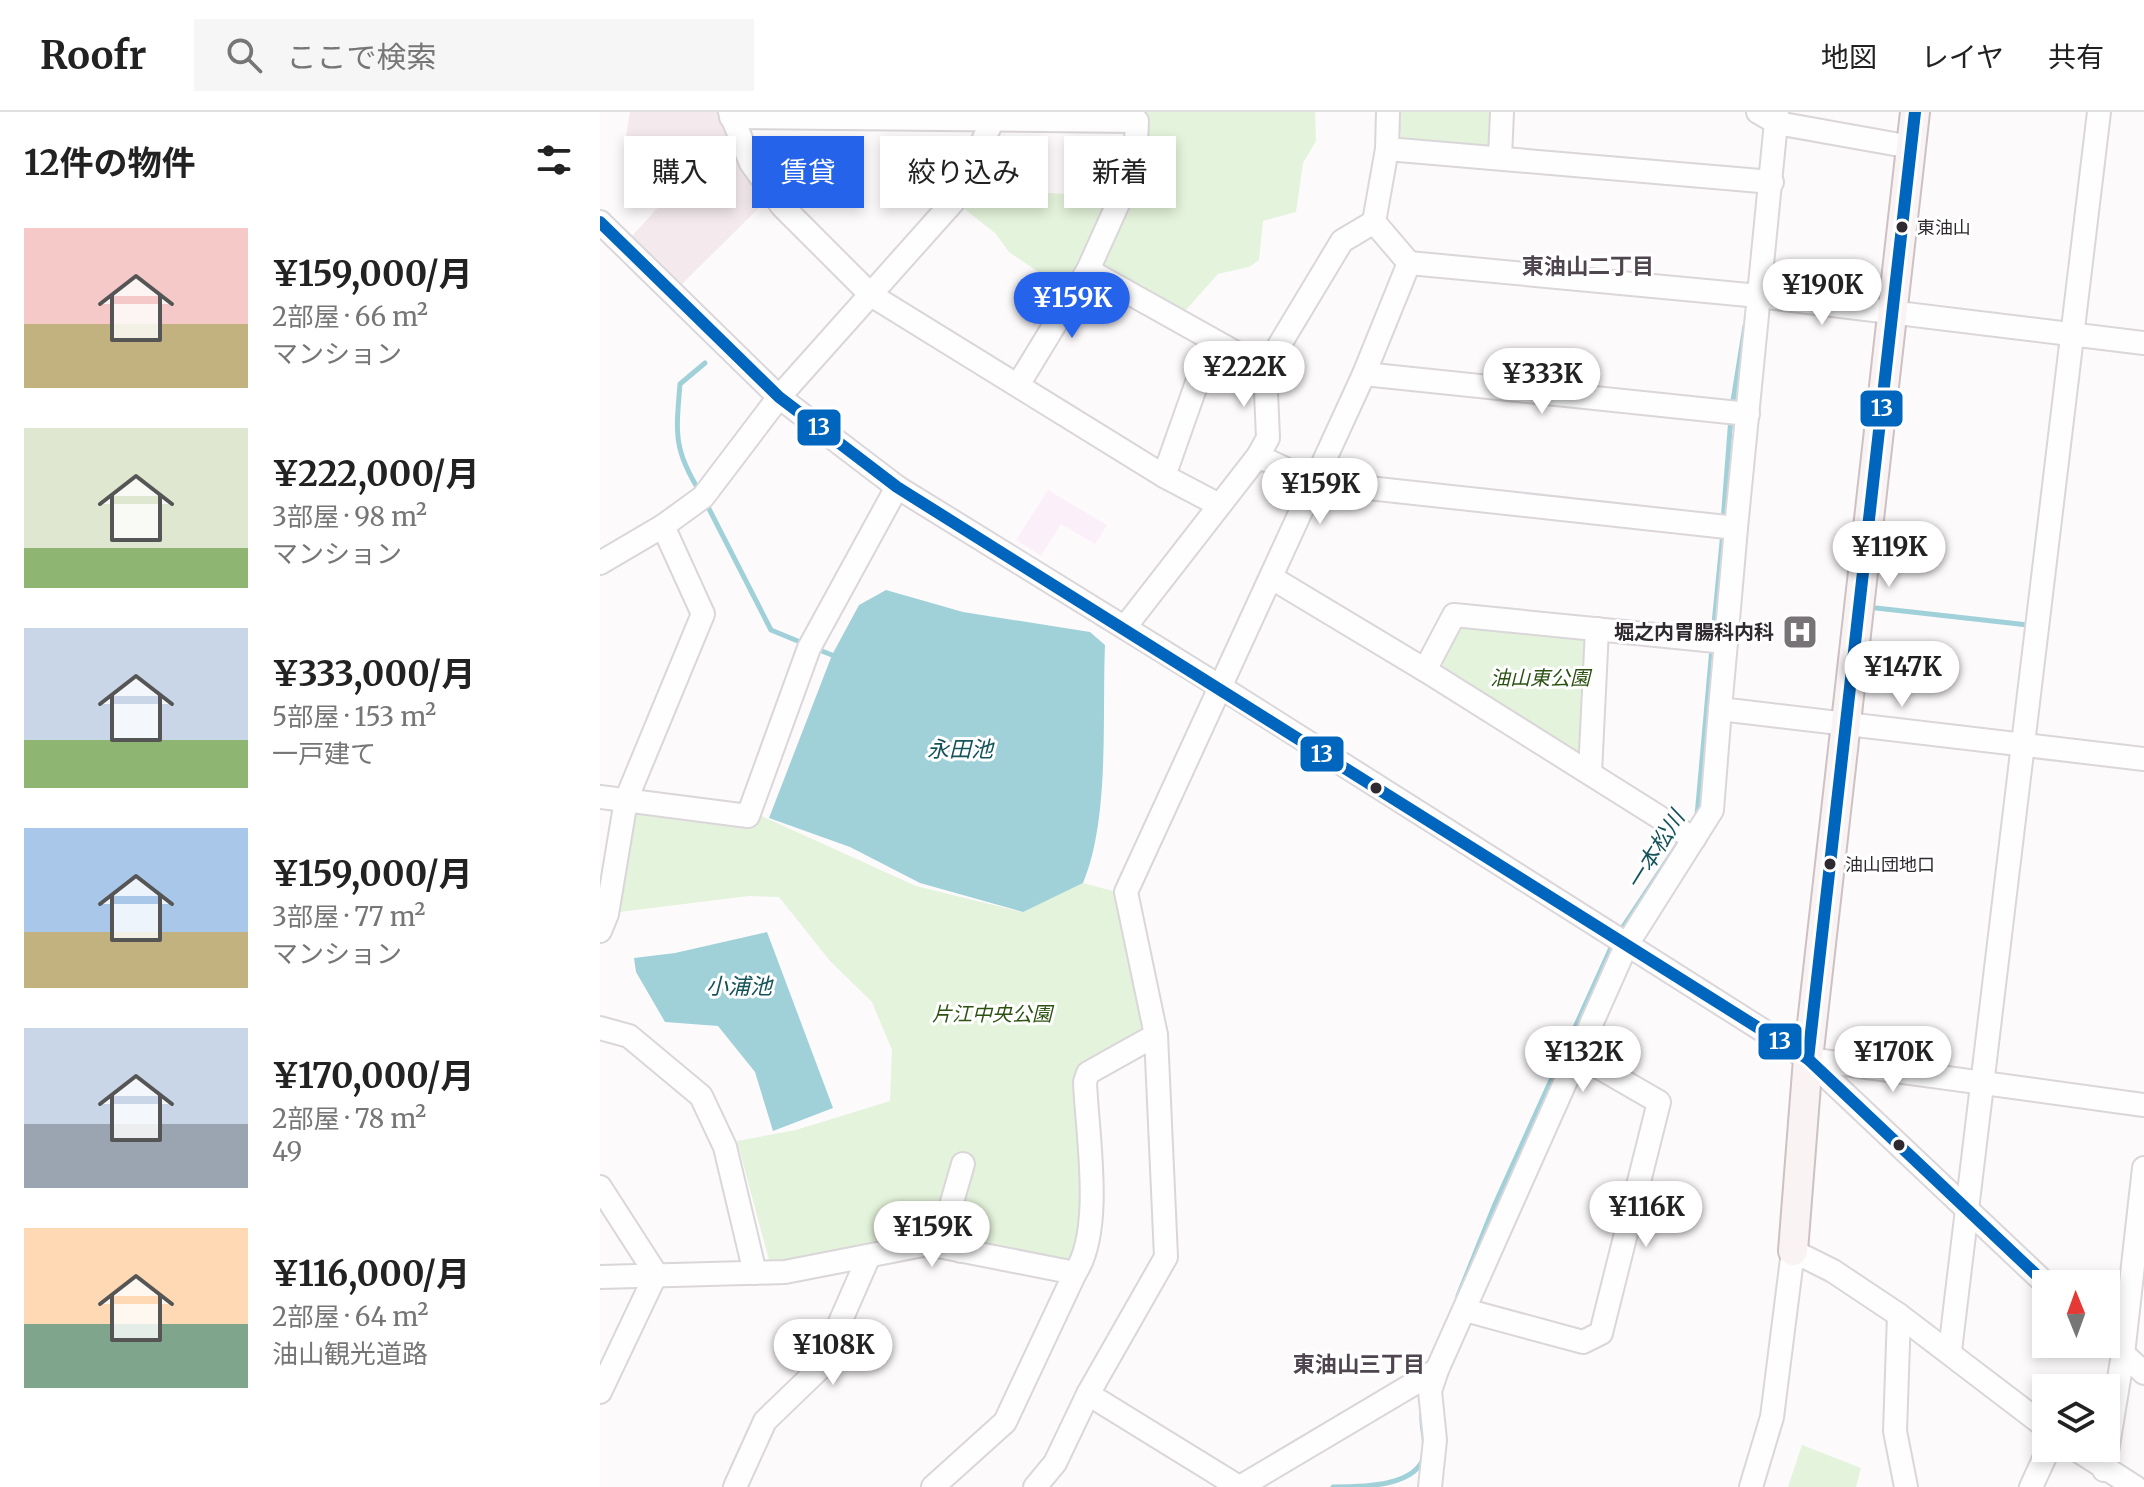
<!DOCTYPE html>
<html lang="ja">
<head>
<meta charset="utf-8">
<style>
  body { margin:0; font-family:Merriweather,"Noto Sans JP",serif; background:#f6f6f6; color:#222; height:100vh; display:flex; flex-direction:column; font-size:30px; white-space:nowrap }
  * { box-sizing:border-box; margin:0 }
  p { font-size:26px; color:#767676 }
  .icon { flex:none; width:44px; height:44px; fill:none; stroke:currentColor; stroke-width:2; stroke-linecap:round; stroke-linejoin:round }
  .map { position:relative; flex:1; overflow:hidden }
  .drawer { display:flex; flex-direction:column; background:#fff; width:600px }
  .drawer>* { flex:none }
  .hud { position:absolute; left:24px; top:24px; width:760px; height:72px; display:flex; gap:16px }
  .needle { width:52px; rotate:359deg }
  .fabs { position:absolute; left:1432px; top:1158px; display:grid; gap:16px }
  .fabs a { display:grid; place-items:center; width:88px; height:88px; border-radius:0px; background:#fff; box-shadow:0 4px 12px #0003; font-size:40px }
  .price { position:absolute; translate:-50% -68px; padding:0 18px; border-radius:28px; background:#fff; color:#222; font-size:26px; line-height:52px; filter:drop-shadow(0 2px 4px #0008) }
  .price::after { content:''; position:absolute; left:50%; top:48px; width:24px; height:18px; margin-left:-12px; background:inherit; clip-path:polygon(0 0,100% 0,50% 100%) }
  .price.active { background:#2563eb; color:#fff }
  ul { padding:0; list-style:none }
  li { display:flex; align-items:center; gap:24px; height:200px; padding:0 24px }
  li span { display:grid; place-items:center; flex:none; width:224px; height:160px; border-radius:0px; color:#555 }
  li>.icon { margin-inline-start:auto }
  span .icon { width:96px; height:96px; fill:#fffc; stroke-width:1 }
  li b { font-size:34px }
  h2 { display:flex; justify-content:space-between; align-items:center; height:96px; padding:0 24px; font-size:34px }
  .chip { padding:0 28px; border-radius:0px; background:#fff; box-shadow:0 4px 12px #0003; font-size:28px; line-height:72px }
  .chip.active { background:#2563eb; color:#fff }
  header { display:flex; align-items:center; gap:48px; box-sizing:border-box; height:112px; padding:0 40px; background:#fff; border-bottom:2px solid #e0e0e0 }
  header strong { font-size:38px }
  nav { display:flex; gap:44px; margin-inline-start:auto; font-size:28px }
  .search { width:560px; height:72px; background:#f6f6f6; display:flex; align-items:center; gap:20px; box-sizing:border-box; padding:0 28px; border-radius:0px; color:#767676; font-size:30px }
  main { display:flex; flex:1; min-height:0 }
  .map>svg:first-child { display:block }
  .commercial { fill:#f4eaed }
  .built { fill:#fbf0fa }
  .green { fill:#e4f3db }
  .water { fill:#a0d1d9 }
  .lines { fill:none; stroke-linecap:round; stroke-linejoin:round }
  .stream { stroke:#a0d1d9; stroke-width:5 }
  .minor-casing { stroke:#dad6d9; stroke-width:26 }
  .major-casing { stroke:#ccc1c3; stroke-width:32 }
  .minor { stroke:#fffeff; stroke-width:22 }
  .major { stroke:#faf3f4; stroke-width:28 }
  .bus-1-casing { stroke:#fff; stroke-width:18 }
  .bus-1 { stroke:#0065bd; stroke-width:12 }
  .bus-dot { fill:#2f2a2f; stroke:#fff; stroke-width:3 }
  .labels { text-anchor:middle; stroke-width:6; stroke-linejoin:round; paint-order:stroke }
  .bus-label { font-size:18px; fill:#2f2a2f; stroke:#fff; text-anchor:start }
  .poi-label { font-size:20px; font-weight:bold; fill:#2f2a2f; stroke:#fff; text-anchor:end }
  .park-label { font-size:20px; font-style:italic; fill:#2c5211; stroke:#fff }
  .neighbourhood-label { font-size:22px; font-weight:bold; fill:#4f454e; stroke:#fff }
  .water-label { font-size:22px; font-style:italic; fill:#14535a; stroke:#fff }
  .line-badge { stroke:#fff; stroke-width:3 }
  .badge-label { font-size:22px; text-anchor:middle; font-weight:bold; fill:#fff }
</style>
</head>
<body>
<header>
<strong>Roofr</strong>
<div class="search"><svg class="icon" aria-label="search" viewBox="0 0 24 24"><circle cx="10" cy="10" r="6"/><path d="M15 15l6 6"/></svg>ここで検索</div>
<nav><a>地図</a><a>レイヤ</a><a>共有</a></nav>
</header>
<main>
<section class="drawer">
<h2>12件の物件<svg class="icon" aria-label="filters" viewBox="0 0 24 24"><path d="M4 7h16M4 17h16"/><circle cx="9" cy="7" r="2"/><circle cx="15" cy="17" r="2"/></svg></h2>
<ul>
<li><span style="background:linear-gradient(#f6c9c9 60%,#c2b280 0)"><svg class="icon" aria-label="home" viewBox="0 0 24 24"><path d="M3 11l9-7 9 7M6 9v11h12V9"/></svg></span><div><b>¥159,000/月</b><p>2部屋 · 66 m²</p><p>マンション</p></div></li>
<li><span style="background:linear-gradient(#dfe7d0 75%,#8fb573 0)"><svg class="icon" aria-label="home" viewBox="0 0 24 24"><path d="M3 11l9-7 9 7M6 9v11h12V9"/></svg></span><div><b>¥222,000/月</b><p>3部屋 · 98 m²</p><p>マンション</p></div></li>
<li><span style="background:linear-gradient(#c9d6e8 70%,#8fb573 0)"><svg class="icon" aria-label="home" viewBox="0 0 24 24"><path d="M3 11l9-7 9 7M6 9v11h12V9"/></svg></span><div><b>¥333,000/月</b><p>5部屋 · 153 m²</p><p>一戸建て</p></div></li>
<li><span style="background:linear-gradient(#a9c7e8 65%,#c2b280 0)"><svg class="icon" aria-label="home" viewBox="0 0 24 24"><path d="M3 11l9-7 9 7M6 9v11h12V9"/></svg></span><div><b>¥159,000/月</b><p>3部屋 · 77 m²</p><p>マンション</p></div></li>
<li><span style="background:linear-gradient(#c9d6e8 60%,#9aa5b1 0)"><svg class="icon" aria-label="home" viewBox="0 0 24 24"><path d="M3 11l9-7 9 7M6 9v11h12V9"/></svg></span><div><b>¥170,000/月</b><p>2部屋 · 78 m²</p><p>49</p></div></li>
<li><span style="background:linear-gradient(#ffd9b3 60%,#7fa58c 0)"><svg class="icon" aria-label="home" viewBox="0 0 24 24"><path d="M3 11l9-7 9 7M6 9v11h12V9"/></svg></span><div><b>¥116,000/月</b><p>2部屋 · 64 m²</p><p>油山観光道路</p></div></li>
</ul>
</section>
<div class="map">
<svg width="1544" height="1375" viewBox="0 0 1544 1375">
  <rect width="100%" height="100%" fill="#fdfafc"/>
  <polygon class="commercial" points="30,0 120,0 167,88 82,172 31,125 64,89 24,37"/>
  <polygon class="built" points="448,378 507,413 495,432 461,412 441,444 416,428"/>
  <g class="green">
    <path d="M535 0H715L716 29 703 51 696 100 663 109 659 148 649 155 618 162 584 200 501 159 464 173 453 170 409 140 395 121 363 96C366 81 371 79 386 77L514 85 531 82Z"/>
    <polygon points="796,0 895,0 892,35 885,40 802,31"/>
    <polygon points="863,509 987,525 984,639 975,643 843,561 843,545"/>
    <polygon points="37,694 157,702 316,774 422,800 483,771 513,779 546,909 544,917 487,957 484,1107 477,1148 466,1154 332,1122 190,1152 169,1148 137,1029 196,1018 290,989 292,938 272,890 230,849 179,785 149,784 11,801 28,707"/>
    <polygon points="1202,1333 1261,1356 1256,1375 1188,1375"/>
  </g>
  <g class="water">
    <path d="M286 478 363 500 490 520 505 533C502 604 510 707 483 771L423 800 320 771 250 735 169 706 232 543 259 493Z"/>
    <polygon points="167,820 233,996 173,1019 155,960 118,914 65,910 36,860 34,846 75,841"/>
  </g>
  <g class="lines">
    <g class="stream">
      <polyline points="1132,295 1145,214"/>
      <path d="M100 380C73 337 76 321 80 272L105 251"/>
      <polyline points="105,389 171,518 205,532"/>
      <polyline points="1123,410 1131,305"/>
      <polyline points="1276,496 1428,513"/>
      <polyline points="1113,522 1123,420"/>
      <polyline points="214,536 232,543"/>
      <polyline points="1097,704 1112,536"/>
      <polyline points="1019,821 1080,729"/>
      <polyline points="858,1184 895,1092 1014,829"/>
      <path d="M733 1375C763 1375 819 1375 825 1341 826 1329 821 1315 822 1303"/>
    </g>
    <defs>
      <g id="minor">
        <polyline points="130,0 151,51 182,94 271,183 564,364 619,393"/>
        <polyline points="1158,0 1177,11 1311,35"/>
        <polyline points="131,5 537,9 535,54 488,158 418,273"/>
        <polyline points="787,37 1172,70"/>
        <polyline points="900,46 902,0"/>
        <polyline points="0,110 179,285 297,375 619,574 1208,947 1544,993"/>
        <polyline points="809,151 1159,184 1544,231"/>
        <polyline points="488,158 665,257"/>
        <polyline points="764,262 1148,302"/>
        <polyline points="658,344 713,370 1136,416 1126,530"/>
        <polyline points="564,364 612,228"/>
        <polyline points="1136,416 1177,0"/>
        <polyline points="0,451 63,414"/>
        <polyline points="672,466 825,558 854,503 1126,530 1120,597 1544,647"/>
        <polyline points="525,515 658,344 668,326 665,257 742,129 774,110"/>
        <polyline points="825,558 1094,727"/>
        <polyline points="990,661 997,517"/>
        <polyline points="0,685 148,704 209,536 297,375"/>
        <polyline points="0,819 7,802 26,688 103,502 63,414 103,385 179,285 353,90 393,8 393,0"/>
        <polyline points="0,916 29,924 101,984 125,1035 155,1161"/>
        <polyline points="1208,947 1446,1172"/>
        <polyline points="0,1075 56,1162 0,1280"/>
        <polyline points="361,1139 352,1090 363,1052"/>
        <path d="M475 1161C504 1118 487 1022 485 970L488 961 556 923"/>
        <polyline points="0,1165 185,1160 328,1132 475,1161 405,1310 333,1375"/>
        <polyline points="865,1198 983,1230 1001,1221 1059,990 976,942"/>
        <polyline points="1299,1203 1295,1319 1306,1375"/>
        <polyline points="1506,1226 1544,1261"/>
        <polyline points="1350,1239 1499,0"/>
        <polyline points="488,1282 639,1375"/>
        <polyline points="1474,1336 1535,1375"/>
        <polyline points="1504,1358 1523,1242 1544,1056"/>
        <polyline points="135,1375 165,1309 220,1256 269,1144"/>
        <polyline points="435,1375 455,1351 488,1282 566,1145 556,923 526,780 764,262 809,151 774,110 787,37 788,0"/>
        <polyline points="640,1375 837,1258"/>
        <polyline points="830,1375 835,1328 830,1279 837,1258 1026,834 1112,698 1120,597"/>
        <polyline points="1151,1375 1172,1305 1193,1139 1233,1159 1299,1203 1446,1315"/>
        <polyline points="1431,1375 1449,1336"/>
      </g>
      <polyline id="major" points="1193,1139 1208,947 1315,0"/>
    </defs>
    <use href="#minor" class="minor-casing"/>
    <use href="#major" class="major-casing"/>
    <use href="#minor" class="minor"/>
    <use href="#major" class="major"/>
    <defs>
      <g id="bus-1">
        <polyline points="0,110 179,285 297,375 1208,947 1446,1172"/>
        <polyline points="1208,947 1315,0"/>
      </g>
    </defs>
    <use href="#bus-1" class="bus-1-casing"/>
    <use href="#bus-1" class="bus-1"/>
  </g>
  <defs>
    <symbol id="hospital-square" viewBox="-11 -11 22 22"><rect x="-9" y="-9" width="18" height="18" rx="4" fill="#777377" stroke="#fff"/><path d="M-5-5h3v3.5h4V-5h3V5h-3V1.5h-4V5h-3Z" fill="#fff"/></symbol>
  </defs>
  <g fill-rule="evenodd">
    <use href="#hospital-square" x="1180" y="500" width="40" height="40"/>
  </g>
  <g class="bus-dot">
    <circle cx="1302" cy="115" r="7"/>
    <circle cx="776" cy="676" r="7"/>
    <circle cx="1230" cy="752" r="7"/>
    <circle cx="1299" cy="1033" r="7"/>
  </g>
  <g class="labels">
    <g class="bus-label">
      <text x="1317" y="122">東油山</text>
      <text x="1245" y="759">油山団地口</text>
    </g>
    <g class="poi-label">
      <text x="1174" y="527">堀之内胃腸科内科</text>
    </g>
    <g class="park-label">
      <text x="940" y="573">油山東公園</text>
      <text x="392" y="909">片江中央公園</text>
    </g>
    <g class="neighbourhood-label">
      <text x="988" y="162">東油山二丁目</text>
      <text x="759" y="1260">東油山三丁目</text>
    </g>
    <g class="water-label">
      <text x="360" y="645">永田池</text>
      <text transform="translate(1055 738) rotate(-58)" y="8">一本松川</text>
      <text x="139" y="882">小浦池</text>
    </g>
  </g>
  <g class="line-badge">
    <rect x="1259" y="277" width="45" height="39" rx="8" fill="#0065bd"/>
    <rect x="196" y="296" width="46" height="39" rx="8" fill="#0065bd"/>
    <rect x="699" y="623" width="46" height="38" rx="8" fill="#0065bd"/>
    <rect x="1157" y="910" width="46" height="39" rx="8" fill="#0065bd"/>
  </g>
  <g class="badge-label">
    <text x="1282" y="304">13</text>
    <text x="219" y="323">13</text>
    <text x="722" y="650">13</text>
    <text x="1180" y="937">13</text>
  </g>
</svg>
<div class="fabs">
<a><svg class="needle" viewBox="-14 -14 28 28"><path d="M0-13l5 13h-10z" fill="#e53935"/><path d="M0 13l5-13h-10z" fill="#767676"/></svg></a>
<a><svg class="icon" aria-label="layers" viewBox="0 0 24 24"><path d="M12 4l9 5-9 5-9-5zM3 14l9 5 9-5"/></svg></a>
</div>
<b class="price" style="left:1222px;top:215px">¥190K</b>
<b class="price active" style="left:472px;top:228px">¥159K</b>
<b class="price" style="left:644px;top:297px">¥222K</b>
<b class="price" style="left:942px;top:304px">¥333K</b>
<b class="price" style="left:720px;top:414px">¥159K</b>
<b class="price" style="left:1289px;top:477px">¥119K</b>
<b class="price" style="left:1302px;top:597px">¥147K</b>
<b class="price" style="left:983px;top:982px">¥132K</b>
<b class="price" style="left:1293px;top:982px">¥170K</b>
<b class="price" style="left:1046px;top:1137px">¥116K</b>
<b class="price" style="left:332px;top:1157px">¥159K</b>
<b class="price" style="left:233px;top:1275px">¥108K</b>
<div class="hud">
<a class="chip">購入</a>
<a class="chip active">賃貸</a>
<a class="chip">絞り込み</a>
<a class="chip">新着</a>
</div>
</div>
</main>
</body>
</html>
